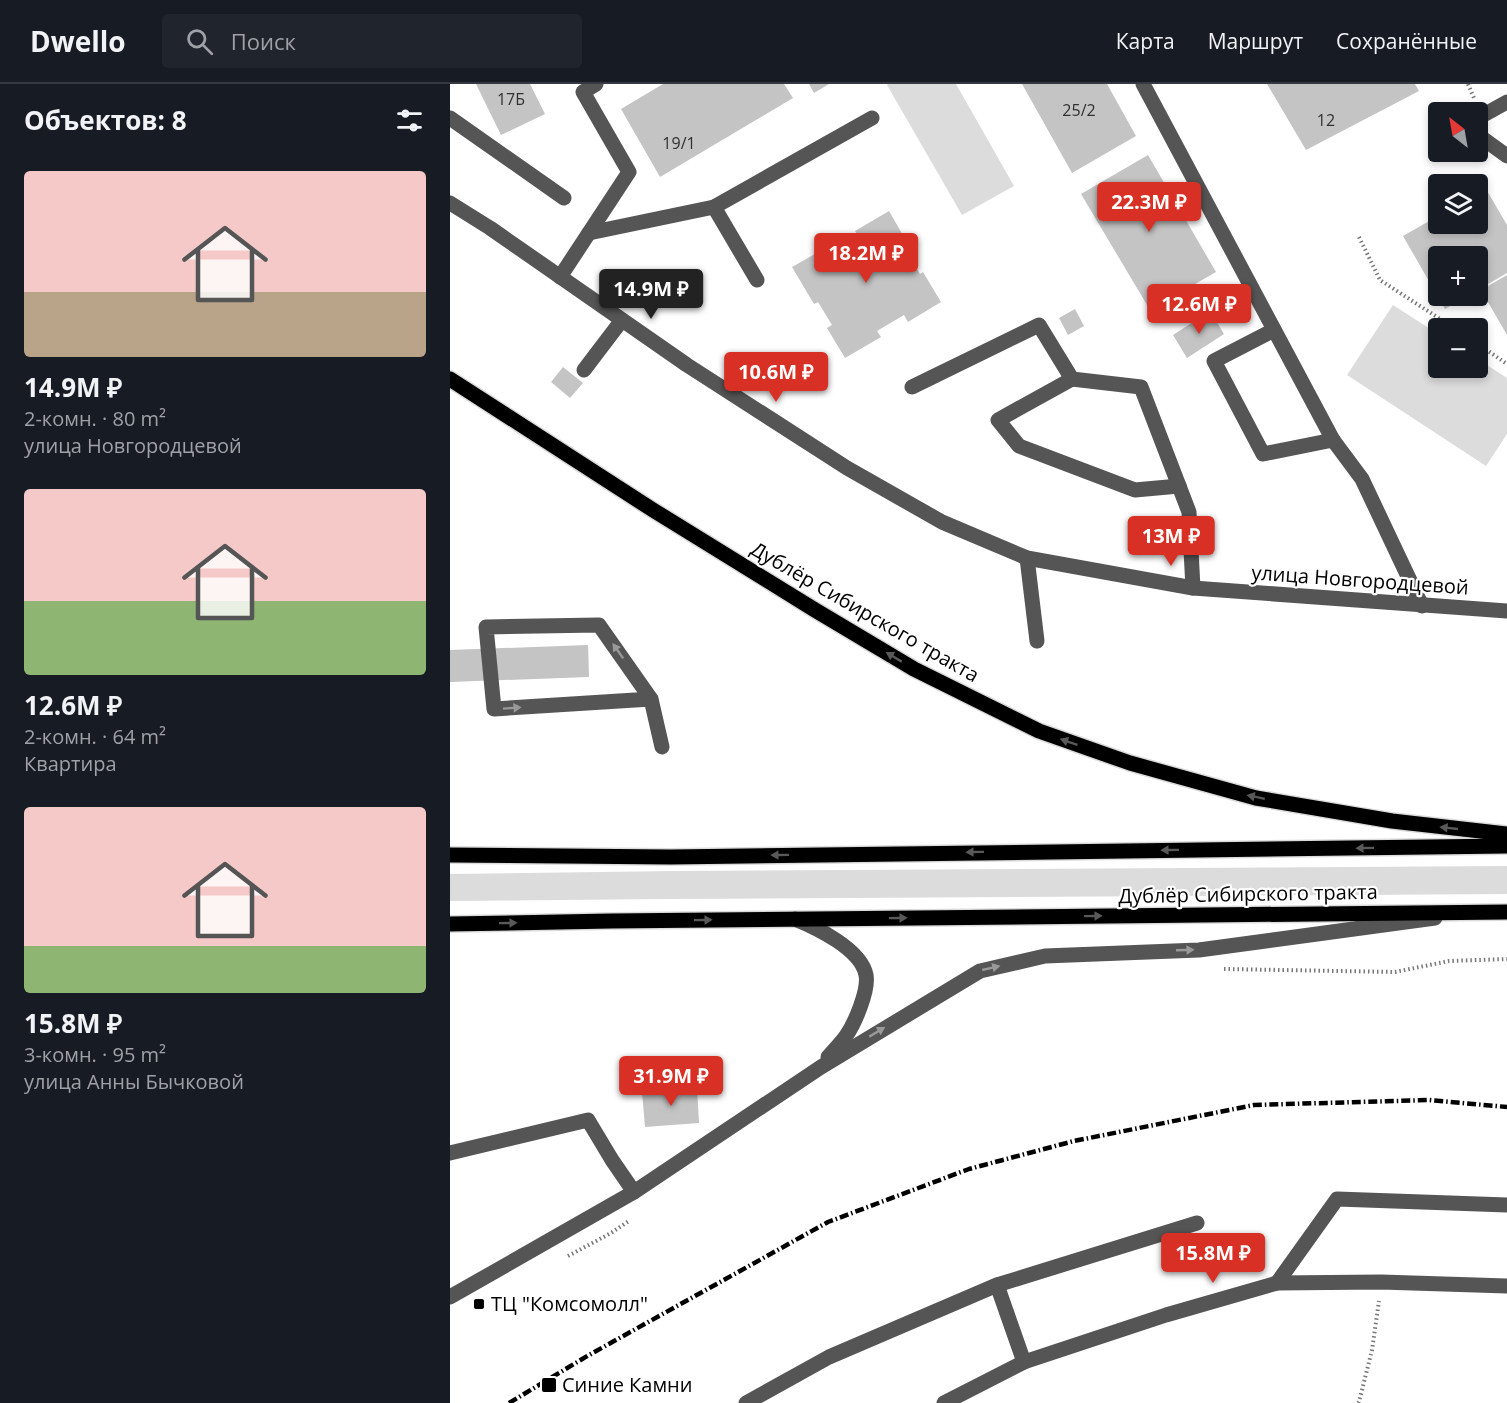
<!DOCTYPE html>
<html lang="ru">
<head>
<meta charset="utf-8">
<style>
  body { margin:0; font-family:"Open Sans",sans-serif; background:#20242c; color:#f1f3f6; height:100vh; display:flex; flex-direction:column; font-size:22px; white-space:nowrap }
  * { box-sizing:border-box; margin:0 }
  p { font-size:20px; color:#9ea1a6 }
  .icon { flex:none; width:33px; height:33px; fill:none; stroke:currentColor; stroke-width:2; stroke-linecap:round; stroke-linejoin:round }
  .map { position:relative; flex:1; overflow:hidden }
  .sheet { display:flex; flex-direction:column; background:#171b24; width:450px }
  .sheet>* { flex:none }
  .needle { width:39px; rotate:329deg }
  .tools { position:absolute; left:978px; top:18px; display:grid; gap:12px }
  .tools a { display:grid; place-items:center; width:60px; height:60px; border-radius:6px; background:#171b24; box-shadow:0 3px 9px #0003; font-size:30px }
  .price { position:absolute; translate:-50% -51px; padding:0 14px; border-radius:6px; background:#d93025; color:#fff; font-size:20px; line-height:39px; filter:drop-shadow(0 2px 3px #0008) }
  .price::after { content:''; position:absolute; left:50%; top:36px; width:18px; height:14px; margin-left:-9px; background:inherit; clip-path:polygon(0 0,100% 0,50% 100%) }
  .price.active { background:#222; color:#fff }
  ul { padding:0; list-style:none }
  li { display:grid; align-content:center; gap:12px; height:318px; padding:0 24px }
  li span { display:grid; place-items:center; height:186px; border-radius:6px; color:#555 }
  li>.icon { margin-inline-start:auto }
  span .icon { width:108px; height:108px; fill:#fffc; stroke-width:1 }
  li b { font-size:26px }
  h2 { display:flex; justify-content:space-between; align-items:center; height:72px; padding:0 24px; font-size:26px }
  header { display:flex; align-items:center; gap:36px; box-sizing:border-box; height:84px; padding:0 30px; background:#171b24; border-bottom:2px solid #363941 }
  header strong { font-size:28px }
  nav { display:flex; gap:33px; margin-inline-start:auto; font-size:21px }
  .search { width:420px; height:54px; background:#20242c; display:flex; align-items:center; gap:15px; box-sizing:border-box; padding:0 21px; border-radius:6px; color:#9ea1a6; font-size:22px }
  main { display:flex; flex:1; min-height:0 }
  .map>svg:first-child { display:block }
  .green { fill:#dcdcdc }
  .building { fill:#c4c4c4 }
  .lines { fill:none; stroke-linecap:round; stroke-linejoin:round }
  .major-casing { stroke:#dbdbdb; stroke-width:18 }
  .path { stroke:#777; stroke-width:4; stroke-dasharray:1.5 3; stroke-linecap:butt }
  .minor { stroke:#555; stroke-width:15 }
  .major { stroke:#000; stroke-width:15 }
  .rail { stroke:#000; stroke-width:4.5; stroke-dasharray:9 3 1.5 3; stroke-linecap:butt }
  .oneway { fill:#999 }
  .oneway2 { fill:#595959 }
  .poi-dot { fill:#000; stroke:#fff; stroke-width:2 }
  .labels { text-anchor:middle; stroke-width:4.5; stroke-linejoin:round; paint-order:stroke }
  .number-label { font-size:16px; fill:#313131 }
  .street-label { font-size:20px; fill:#000; stroke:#fff }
  .poi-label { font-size:20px; fill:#000; stroke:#fff; text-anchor:start }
</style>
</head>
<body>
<header>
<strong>Dwello</strong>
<div class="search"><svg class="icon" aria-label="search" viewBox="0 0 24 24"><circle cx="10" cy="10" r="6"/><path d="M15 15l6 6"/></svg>Поиск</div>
<nav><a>Карта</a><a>Маршрут</a><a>Сохранённые</a></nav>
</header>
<main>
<section class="sheet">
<h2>Объектов: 8<svg class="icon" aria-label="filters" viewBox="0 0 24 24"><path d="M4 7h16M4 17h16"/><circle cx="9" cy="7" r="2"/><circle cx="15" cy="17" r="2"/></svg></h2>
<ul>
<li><span style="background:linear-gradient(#f6c9c9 65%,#b9a48a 0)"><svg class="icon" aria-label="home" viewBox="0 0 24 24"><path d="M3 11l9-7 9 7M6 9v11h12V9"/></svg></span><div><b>14.9M ₽</b><p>2-комн. · 80 m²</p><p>улица Новгородцевой</p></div></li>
<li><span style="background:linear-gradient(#f6c9c9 60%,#8fb573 0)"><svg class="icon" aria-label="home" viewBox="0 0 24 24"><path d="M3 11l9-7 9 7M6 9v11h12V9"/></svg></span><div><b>12.6M ₽</b><p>2-комн. · 64 m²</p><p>Квартира</p></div></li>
<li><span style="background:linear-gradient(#f6c9c9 75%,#8fb573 0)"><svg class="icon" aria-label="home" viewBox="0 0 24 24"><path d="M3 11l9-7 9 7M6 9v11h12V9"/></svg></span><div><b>15.8M ₽</b><p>3-комн. · 95 m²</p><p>улица Анны Бычковой</p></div></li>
</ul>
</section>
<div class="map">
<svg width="1057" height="1319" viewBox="0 0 1057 1319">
  <rect width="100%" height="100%" fill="#fff"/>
  <g class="green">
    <polygon points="438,0 506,0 564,102 512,131 437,1"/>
    <polygon points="943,221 988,250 988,284 1028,284 1028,275 1057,294 1057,350 1036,382 897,291"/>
    <polygon points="1057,782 1057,810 216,815 0,817 0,790 222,787"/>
  </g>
  <g class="building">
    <polygon points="26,0 80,0 95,30 51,51"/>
    <polygon points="213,0 334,0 343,14 210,93 171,25"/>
    <polygon points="359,0 379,0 364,9"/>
    <polygon points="572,0 657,0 686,52 622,89"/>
    <polygon points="817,0 965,0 969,7 856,66"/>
    <polygon points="698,71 766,188 700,226 631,110"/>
    <polygon points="1036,105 1057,141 1057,189 1028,206 1028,172 988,172 988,212 1018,212 995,225 953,152 988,132 988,140 1028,140 1028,110"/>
    <polygon points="439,127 458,160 454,162 470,190 473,188 491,218 458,238 454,231 427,247 431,253 395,274 377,244 382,241 368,218 364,220 342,183 379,162 381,165 407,150 405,147"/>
    <polygon points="1057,191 1057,251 1031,206"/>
    <polygon points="625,225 634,242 618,251 609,234"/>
    <polygon points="760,227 774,250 737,274 723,251"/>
    <polygon points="113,283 133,299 120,314 101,298"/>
    <polygon points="138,561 139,593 0,598 0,566"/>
    <polygon points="247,1004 249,1039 195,1043 192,1008"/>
  </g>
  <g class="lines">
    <defs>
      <g id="major">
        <polyline points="0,295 203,426 365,526 464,585 589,647 680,679 806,714 942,737 1057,750"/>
        <polyline points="0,771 221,773 1057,762"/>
        <polyline points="0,840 161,837 1057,828"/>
      </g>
    </defs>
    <use href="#major" class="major-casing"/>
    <g class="path">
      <polyline points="1018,0 1024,14"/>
      <polyline points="909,153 930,196 1004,244"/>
      <polyline points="1028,260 1057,280"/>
      <polyline points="774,885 945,888 999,877 1057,875"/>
      <polyline points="118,1172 161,1149 179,1137"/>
      <polyline points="908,1319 909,1318 922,1266 929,1217"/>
    </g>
    <g class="minor">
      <polyline points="693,0 883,356 912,395 972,522"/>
      <polyline points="0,34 114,114"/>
      <polyline points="1028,34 1057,18"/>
      <polyline points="1028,51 1057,72"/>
      <polyline points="0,119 40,144 237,281 397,384 492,438 577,474 743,504 1057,527"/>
      <polyline points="264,123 307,196"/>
      <polyline points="139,149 264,123 422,34"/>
      <polyline points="110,193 179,88 133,8 146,0"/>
      <polyline points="824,246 764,277 813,370 883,356"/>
      <polyline points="134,286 172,236"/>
      <polyline points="622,295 548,336 569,362 685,406 729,402"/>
      <polyline points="462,303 589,241 622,295 691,303 739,428 743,504"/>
      <polyline points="577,474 587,557"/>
      <polyline points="201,615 44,625 36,543 149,541 201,615 212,663"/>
      <path d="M345 835C367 844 411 865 416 891 419 906 405 939 396 952 391 959 384 966 378 973"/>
      <polyline points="0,1069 138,1036 162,1076 184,1108"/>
      <polyline points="827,1199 887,1115 1057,1121"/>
      <polyline points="547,1201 574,1278"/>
      <polyline points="0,1213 184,1108 371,983 530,887 595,872 749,866 985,834"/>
      <polyline points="296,1319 379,1273 547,1201 747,1139"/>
      <polyline points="494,1319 574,1278 716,1231 827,1199 931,1198 1057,1202"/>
    </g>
    <use href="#major" class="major"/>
    <polyline class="rail" points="59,1319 139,1271 378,1138 519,1085 624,1057 804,1021 979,1016 1057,1023"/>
  </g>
  <defs><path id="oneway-solid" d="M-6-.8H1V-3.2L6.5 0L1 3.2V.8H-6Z" transform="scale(1.5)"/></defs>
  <g class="oneway">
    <use href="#oneway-solid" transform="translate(168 567) rotate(-125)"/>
    <use href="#oneway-solid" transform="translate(62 624) rotate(-4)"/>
    <use href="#oneway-solid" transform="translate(735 866) rotate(-2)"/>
    <use href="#oneway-solid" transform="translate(541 884) rotate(-13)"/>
    <use href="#oneway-solid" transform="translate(427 948) rotate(-31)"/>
  </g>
  <g class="oneway2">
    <use href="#oneway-solid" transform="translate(444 573) rotate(-149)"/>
    <use href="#oneway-solid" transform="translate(619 658) rotate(-161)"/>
    <use href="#oneway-solid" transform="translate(806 713) rotate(-168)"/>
    <use href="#oneway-solid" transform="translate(999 744) rotate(-174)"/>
    <use href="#oneway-solid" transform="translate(915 764) rotate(179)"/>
    <use href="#oneway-solid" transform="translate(720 766) rotate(179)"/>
    <use href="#oneway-solid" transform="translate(525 768) rotate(179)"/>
    <use href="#oneway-solid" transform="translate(330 771) rotate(179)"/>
    <use href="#oneway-solid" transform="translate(643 832) rotate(-1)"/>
    <use href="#oneway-solid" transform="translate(448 834) rotate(-1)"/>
    <use href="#oneway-solid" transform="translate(253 836) rotate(-1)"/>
    <use href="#oneway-solid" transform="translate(58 839) rotate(-1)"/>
  </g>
  <g class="poi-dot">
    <rect x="23" y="1214" width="12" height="12" rx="3"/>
    <rect x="91" y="1293" width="16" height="16" rx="3"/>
  </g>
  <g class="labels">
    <g class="number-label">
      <text x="61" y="21">17Б</text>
      <text x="629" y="32">25/2</text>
      <text x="876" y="42">12</text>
      <text x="229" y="65">19/1</text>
    </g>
    <g class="street-label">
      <text transform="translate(910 496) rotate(4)" y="7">улица Новгородцевой</text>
      <text transform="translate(415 528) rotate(30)" y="7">Дублёр Сибирского тракта</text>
      <text transform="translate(798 810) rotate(-1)" y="7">Дублёр Сибирского тракта</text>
    </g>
    <g class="poi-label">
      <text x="41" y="1227">ТЦ "Комсомолл"</text>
      <text x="112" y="1308">Синие Камни</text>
    </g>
  </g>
</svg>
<div class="tools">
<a><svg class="needle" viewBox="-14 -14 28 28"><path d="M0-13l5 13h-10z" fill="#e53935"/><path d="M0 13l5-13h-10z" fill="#9ea1a6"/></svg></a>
<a><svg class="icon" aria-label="layers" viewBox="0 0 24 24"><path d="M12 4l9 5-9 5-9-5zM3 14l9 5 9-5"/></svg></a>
<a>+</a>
<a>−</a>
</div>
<b class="price" style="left:699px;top:149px">22.3M ₽</b>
<b class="price" style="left:416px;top:200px">18.2M ₽</b>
<b class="price active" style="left:201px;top:236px">14.9M ₽</b>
<b class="price" style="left:749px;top:251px">12.6M ₽</b>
<b class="price" style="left:326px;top:319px">10.6M ₽</b>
<b class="price" style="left:721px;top:483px">13M ₽</b>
<b class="price" style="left:221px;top:1023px">31.9M ₽</b>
<b class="price" style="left:763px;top:1200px">15.8M ₽</b>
</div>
</main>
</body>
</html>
